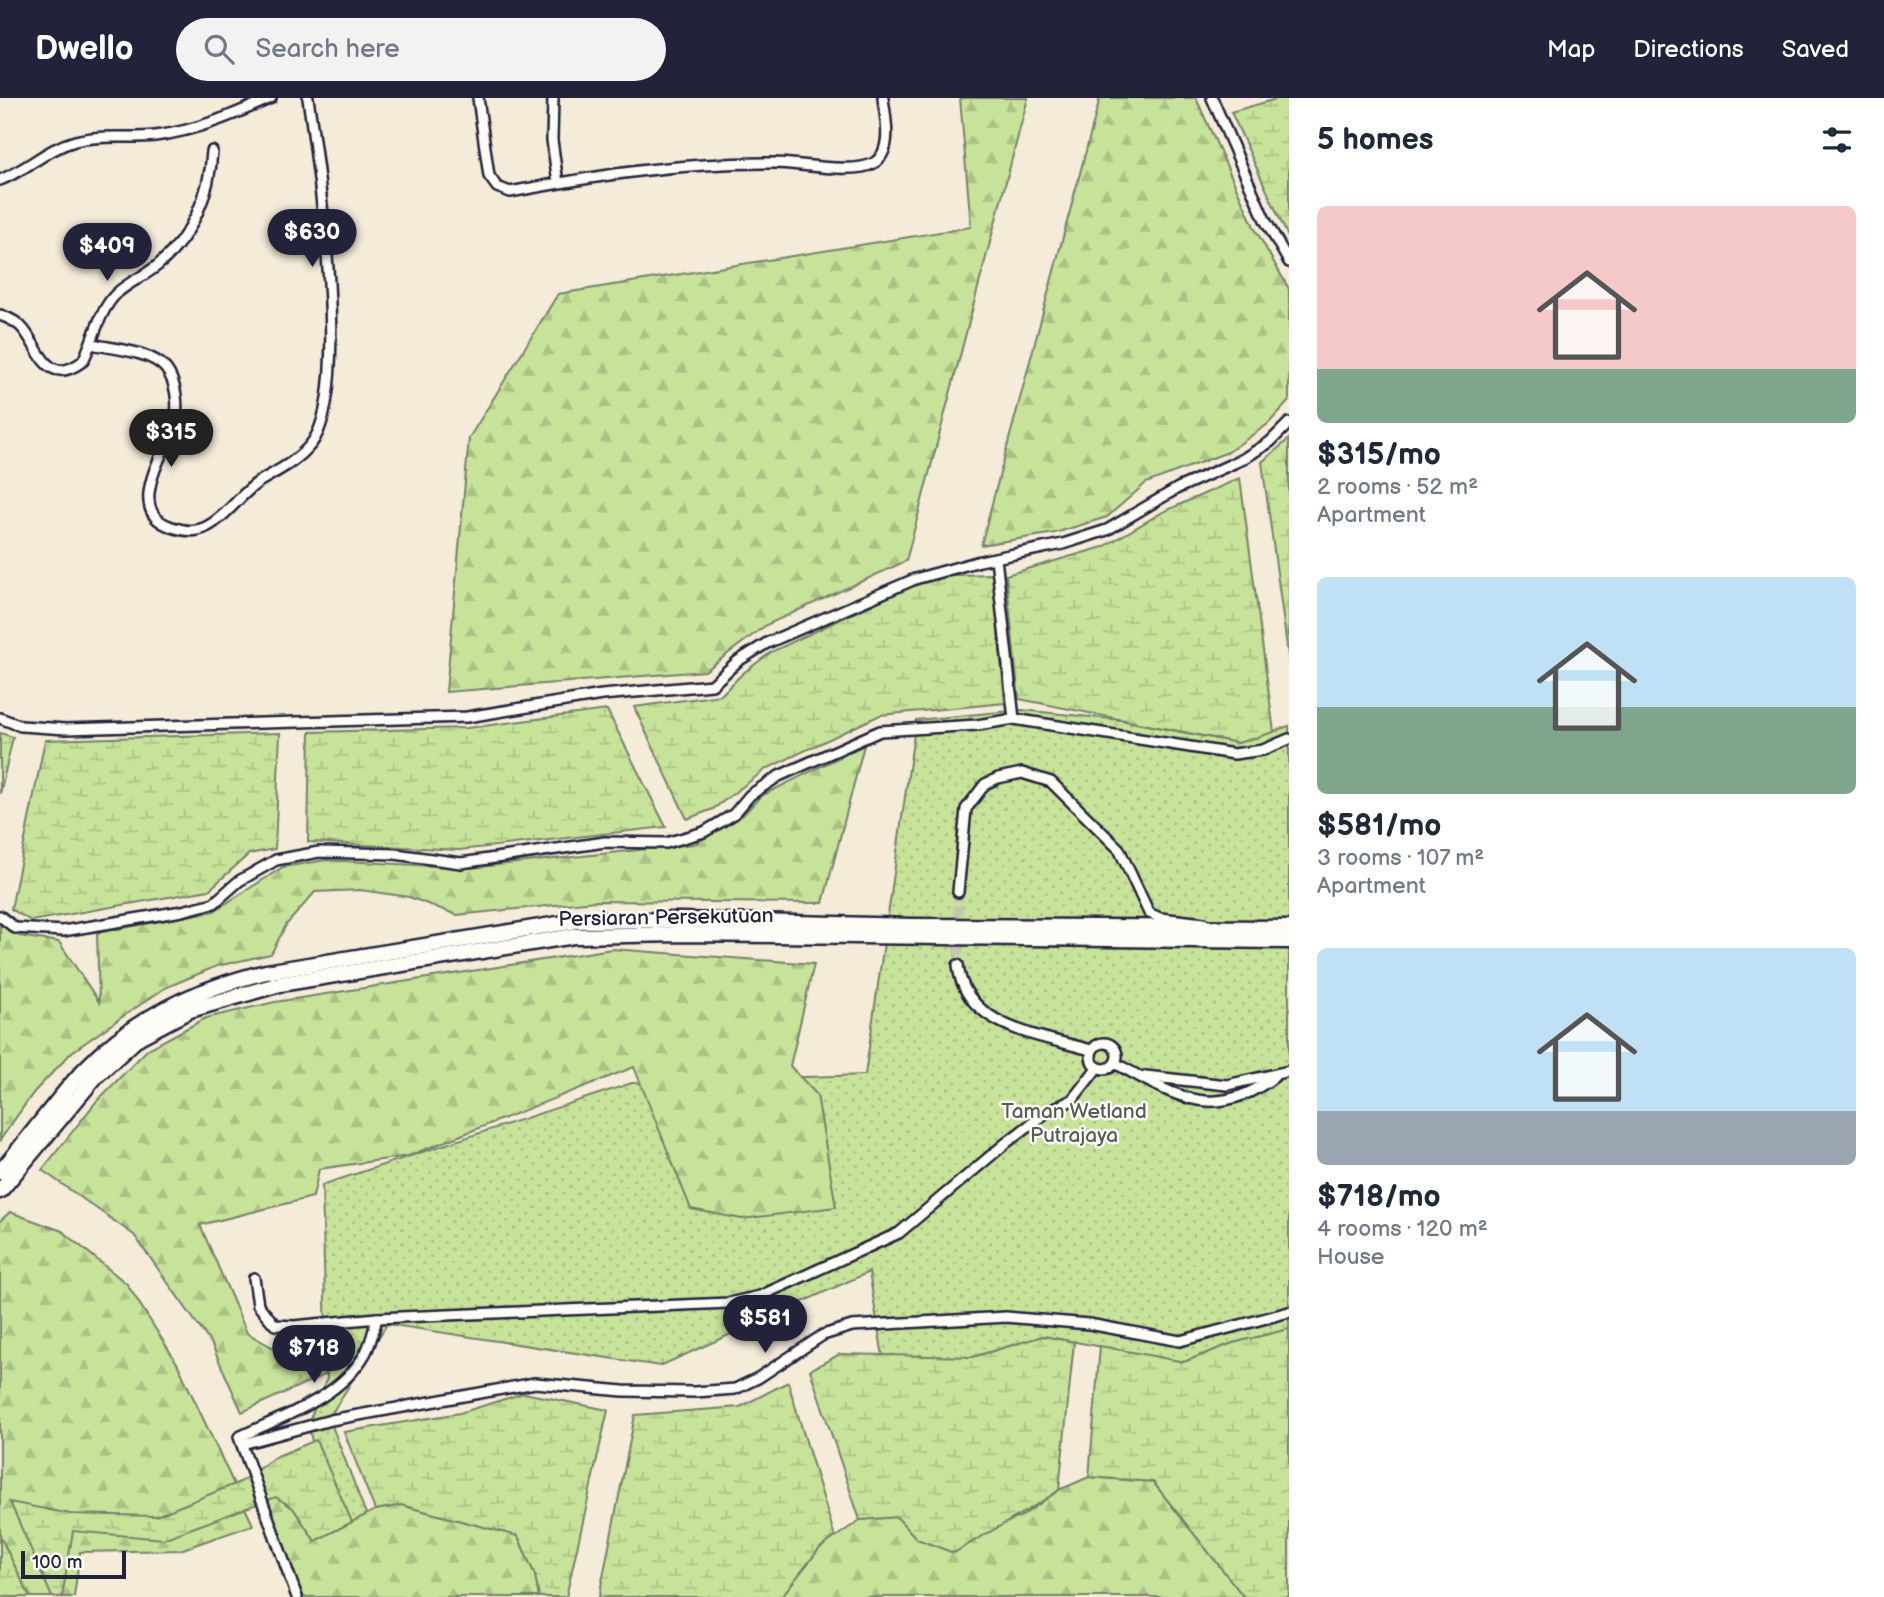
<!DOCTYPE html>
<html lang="en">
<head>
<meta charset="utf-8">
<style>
  body { margin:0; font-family:"Balsamiq Sans",sans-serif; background:#f2f2f3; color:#1f2937; height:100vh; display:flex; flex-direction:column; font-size:26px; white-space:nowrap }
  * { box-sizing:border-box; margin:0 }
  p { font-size:23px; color:#747a83 }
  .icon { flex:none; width:38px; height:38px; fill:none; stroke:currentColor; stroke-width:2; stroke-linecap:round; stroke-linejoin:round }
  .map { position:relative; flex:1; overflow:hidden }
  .drawer { display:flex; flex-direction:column; background:#fff; width:595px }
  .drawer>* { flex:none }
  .scale { position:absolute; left:21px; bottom:18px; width:105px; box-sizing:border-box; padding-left:7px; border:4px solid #22223b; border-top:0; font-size:19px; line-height:24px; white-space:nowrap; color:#22223b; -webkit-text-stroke:5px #fdfcf7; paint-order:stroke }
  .price { position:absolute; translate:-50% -60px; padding:0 16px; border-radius:24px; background:#22223b; color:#fff; font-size:23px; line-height:46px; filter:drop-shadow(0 2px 4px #0008) }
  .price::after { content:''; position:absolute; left:50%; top:42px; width:21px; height:16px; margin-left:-10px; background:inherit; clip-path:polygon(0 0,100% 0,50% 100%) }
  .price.current { background:#222; color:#fff }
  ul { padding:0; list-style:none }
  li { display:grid; align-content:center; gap:14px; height:371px; padding:0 28px }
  li span { display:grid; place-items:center; height:217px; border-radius:10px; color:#555 }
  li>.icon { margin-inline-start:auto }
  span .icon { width:126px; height:126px; fill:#fffc; stroke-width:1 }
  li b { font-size:30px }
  h2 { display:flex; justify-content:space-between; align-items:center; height:84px; padding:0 28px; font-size:30px }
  header { display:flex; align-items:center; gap:42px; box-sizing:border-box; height:98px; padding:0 35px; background:#22223b; color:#fff }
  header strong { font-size:33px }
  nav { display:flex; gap:38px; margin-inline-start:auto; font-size:24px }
  .search { width:490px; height:63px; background:#f2f2f3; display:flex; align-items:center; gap:18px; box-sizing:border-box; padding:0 24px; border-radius:38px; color:#747a83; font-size:26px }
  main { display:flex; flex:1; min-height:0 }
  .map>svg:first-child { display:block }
  .grass { fill:url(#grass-dots); stroke:#74826a; stroke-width:2 }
  .forest { fill:url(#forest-firs); stroke:#74826a; stroke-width:2 }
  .wetland { fill:url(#wetland-marsh); stroke:#74826a; stroke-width:2 }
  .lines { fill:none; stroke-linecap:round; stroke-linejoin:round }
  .minor-tunnel { stroke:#cac3b9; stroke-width:9; stroke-dasharray:9 4.5; stroke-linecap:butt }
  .minor-casing { stroke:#22223b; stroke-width:14 }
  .primary-casing { stroke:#22223b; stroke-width:19 }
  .minor { stroke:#fdfcf7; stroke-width:9 }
  .primary { stroke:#fdfcf7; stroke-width:14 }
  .labels { text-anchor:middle; stroke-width:5; stroke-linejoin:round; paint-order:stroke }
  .street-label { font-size:21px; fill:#22223b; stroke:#fdfcf7 }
  .park-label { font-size:21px; fill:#545c57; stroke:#fdfcf7 }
</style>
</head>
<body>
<header>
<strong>Dwello</strong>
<div class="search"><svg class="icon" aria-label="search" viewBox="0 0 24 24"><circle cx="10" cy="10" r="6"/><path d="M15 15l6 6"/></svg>Search here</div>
<nav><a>Map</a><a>Directions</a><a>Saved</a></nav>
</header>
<main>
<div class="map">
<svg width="1289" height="1499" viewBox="0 0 1289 1499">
  <defs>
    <pattern id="grass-dots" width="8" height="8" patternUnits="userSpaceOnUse" patternTransform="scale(1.75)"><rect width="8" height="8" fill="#c7e299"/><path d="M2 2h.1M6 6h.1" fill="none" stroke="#abc285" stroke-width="1.8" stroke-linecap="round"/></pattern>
    <pattern id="forest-firs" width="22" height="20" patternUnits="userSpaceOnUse" patternTransform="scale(1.75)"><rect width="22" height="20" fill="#c7e299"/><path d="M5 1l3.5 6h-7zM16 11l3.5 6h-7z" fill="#abc285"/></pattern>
    <pattern id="wetland-marsh" width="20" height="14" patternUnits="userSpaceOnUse" patternTransform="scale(1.75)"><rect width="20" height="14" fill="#c7e299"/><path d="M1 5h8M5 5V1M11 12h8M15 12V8" fill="none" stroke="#abc285"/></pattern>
  </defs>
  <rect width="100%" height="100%" fill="#f4ebd9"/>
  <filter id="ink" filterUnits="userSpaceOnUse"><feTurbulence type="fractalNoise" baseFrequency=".0143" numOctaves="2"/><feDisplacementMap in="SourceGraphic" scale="14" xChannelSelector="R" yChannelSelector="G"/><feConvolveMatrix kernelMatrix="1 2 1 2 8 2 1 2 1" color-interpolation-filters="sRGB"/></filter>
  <g filter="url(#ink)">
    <polygon class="grass" points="1021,612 1121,622 1237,645 1289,628 1289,1231 1233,1245 1184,1264 1043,1238 973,1259 883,1259 869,1174 660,1268 387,1226 329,1320 366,1416 457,1473 348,1499 308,1326 327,1280 322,1087 632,985 865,977 916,622"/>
    <g class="forest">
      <polygon points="960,0 1028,0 906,463 766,527 705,573 446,594 469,340 558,196 971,129"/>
      <polygon points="1100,0 1196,0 1255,131 1289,191 1289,303 1268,326 1228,354 1146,385 1107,419 1055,435 981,447"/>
      <polygon points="864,647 823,805 595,803 457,817 409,799 360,792 315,794 286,827 271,856 217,868 165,890 119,921 72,954 34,994 0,1042 0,826 19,838 59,844 99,904 97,835 214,813 283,769 326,762 470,770 694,746 743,717 761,698"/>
      <polygon points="612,851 814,866 790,968 817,997 836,1109 742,1121 691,1111 634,969 408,1058 319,1071 313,1099 200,1127 247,1235 272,1249 352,1245 326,1276 242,1314 212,1247 134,1137 42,1072 96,1004 148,951 206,920 275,904"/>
      <polygon points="10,1114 62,1133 127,1186 177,1265 253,1427 180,1452 80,1454 74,1499 0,1499 0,1123"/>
      <polygon points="1089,1379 1153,1384 1244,1499 781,1499 820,1450 860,1422 897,1419 917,1441 954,1455 991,1431 1022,1418 1059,1392"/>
      <polygon points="276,1399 293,1410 315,1443 375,1412 401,1407 518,1438 535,1477 539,1499 302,1499 268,1401"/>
    </g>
    <g class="wetland">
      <polygon points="1280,0 1289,0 1289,141 1231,14"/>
      <polygon points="1289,341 1289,564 1262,364"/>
      <polygon points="1240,380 1274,634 1238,645 1019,601 1006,477 1103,449 1163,414"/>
      <polygon points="993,476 1005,605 880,617 766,671 713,711 687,721 634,609 721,597 742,576 771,554 914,487 957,477"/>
      <polygon points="607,612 666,729 459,752 308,744 310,634 467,630"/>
      <polygon points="0,635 13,639 0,696"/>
      <polygon points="280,635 275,751 249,756 209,792 31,823 11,811 45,642"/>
      <polygon points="1289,1231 1289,1499 1244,1499 1153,1384 1089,1379 1100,1248 1184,1264 1233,1245"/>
      <path d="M1043 1238 1074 1244 1059 1392C1025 1416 989 1433 954 1455L917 1441 897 1419 860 1422 810 1272 840 1256 973 1259Z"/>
      <polygon points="788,1284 835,1439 820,1450 781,1499 599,1499 635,1317 740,1309"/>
      <polygon points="524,1295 608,1312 566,1499 539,1499 535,1477 518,1438 401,1407 375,1412 344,1334 460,1315"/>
      <polygon points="316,1342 352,1424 315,1443 293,1410 276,1399 163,1441 73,1433 62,1499 52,1499 10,1404 70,1416 156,1418 240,1384 275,1359"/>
      <polygon points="0,1438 30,1499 0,1499"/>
    </g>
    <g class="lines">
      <polyline class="minor-tunnel" points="958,794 958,867"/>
      <defs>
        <g id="minor">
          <path d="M478 0 489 78 497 89 510 94C601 77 680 64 774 65 799 65 853 77 874 65 894 52 885 19 883 0"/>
          <polyline points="553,0 552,42 558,85"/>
          <polyline points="1212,0 1265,122 1289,164"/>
          <path d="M0 82C27 72 46 51 75 43 101 36 129 41 155 38 196 33 233 17 271 0"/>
          <path d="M0 217C9 220 18 224 24 232 40 252 47 290 83 263 94 241 99 212 117 195 129 184 145 178 158 167 192 139 210 96 212 53"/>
          <path d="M92 246C113 251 152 253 166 271 176 284 179 307 175 322 169 350 121 413 172 429 185 433 195 435 208 428 227 418 241 395 260 383 277 373 298 363 311 346 352 294 318 69 308 0"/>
          <polyline points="996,460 1014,621"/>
          <polyline points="0,620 21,628 66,631 467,619 602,597 712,587 738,563 767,545 915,481 980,463 1063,446 1107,432 1178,390 1243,361 1270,344 1289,325"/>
          <polyline points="958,794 966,711 985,686 998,680 1022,675 1051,684 1119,751 1149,815 1160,820 1204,825"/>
          <polyline points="0,818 15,830 63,833 182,813 214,805 239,783 276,762 319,754 395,756 461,765 605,744 666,745 704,734 734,716 750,697 779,678 880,633 977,627 1014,621 1234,656 1263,652 1289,641"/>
          <path d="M958 867C964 930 1043 938 1091 952"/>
          <circle cx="1104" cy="958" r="13"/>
          <path d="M1115 965C1173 997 1214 1025 1274 979"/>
          <polyline points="1145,978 1227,987 1289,973"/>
          <polyline points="254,1180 258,1207 275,1227 294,1228 377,1220 729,1205 760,1198 899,1135 1006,1045 1047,1014 1072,1002 1097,970"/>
          <polyline points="242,1346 331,1322 535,1285 623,1293 695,1294 735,1291 758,1280 823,1237 852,1228 1006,1219 1089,1226 1180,1243 1289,1214"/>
          <path d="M297 1499 239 1339C283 1318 339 1301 365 1256 371 1246 374 1231 377 1220"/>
        </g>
        <g id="primary">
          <path d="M0 1074C29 1041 55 1003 85 971 135 919 197 891 266 874L576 823 680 822 913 828 1289 830"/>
          <polyline points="0,1093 97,977 139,939 190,912 280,886 574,838 679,836 1289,843"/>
        </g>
      </defs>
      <use href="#minor" class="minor-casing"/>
      <use href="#primary" class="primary-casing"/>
      <use href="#minor" class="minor"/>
      <use href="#primary" class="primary"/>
    </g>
  </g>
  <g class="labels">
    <g class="street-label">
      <text transform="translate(666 819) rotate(-1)" y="7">Persiaran Persekutuan</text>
    </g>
    <g class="park-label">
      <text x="1074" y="1020">Taman Wetland<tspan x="1074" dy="24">Putrajaya</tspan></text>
    </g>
  </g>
</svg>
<div class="scale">100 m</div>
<b class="price" style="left:312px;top:171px">$630</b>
<b class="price" style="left:107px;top:185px">$409</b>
<b class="price current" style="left:171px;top:371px">$315</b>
<b class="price" style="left:765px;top:1257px">$581</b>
<b class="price" style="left:314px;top:1287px">$718</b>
</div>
<section class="drawer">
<h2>5 homes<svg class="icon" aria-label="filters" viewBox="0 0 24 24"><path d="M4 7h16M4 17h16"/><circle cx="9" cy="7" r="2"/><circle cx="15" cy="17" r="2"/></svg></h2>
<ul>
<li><span style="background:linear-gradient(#f6c9c9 75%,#7fa58c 0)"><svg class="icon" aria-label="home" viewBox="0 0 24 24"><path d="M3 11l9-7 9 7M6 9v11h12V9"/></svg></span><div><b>$315/mo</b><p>2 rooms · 52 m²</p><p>Apartment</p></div></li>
<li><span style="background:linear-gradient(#bfe0f5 60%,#7fa58c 0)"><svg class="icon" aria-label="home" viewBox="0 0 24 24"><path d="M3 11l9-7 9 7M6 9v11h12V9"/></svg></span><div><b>$581/mo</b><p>3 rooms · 107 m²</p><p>Apartment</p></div></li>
<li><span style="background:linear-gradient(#bfe0f5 75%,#9aa5b1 0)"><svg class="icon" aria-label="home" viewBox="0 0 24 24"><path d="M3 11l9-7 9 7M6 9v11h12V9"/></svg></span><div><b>$718/mo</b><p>4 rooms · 120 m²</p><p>House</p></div></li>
</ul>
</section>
</main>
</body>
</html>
